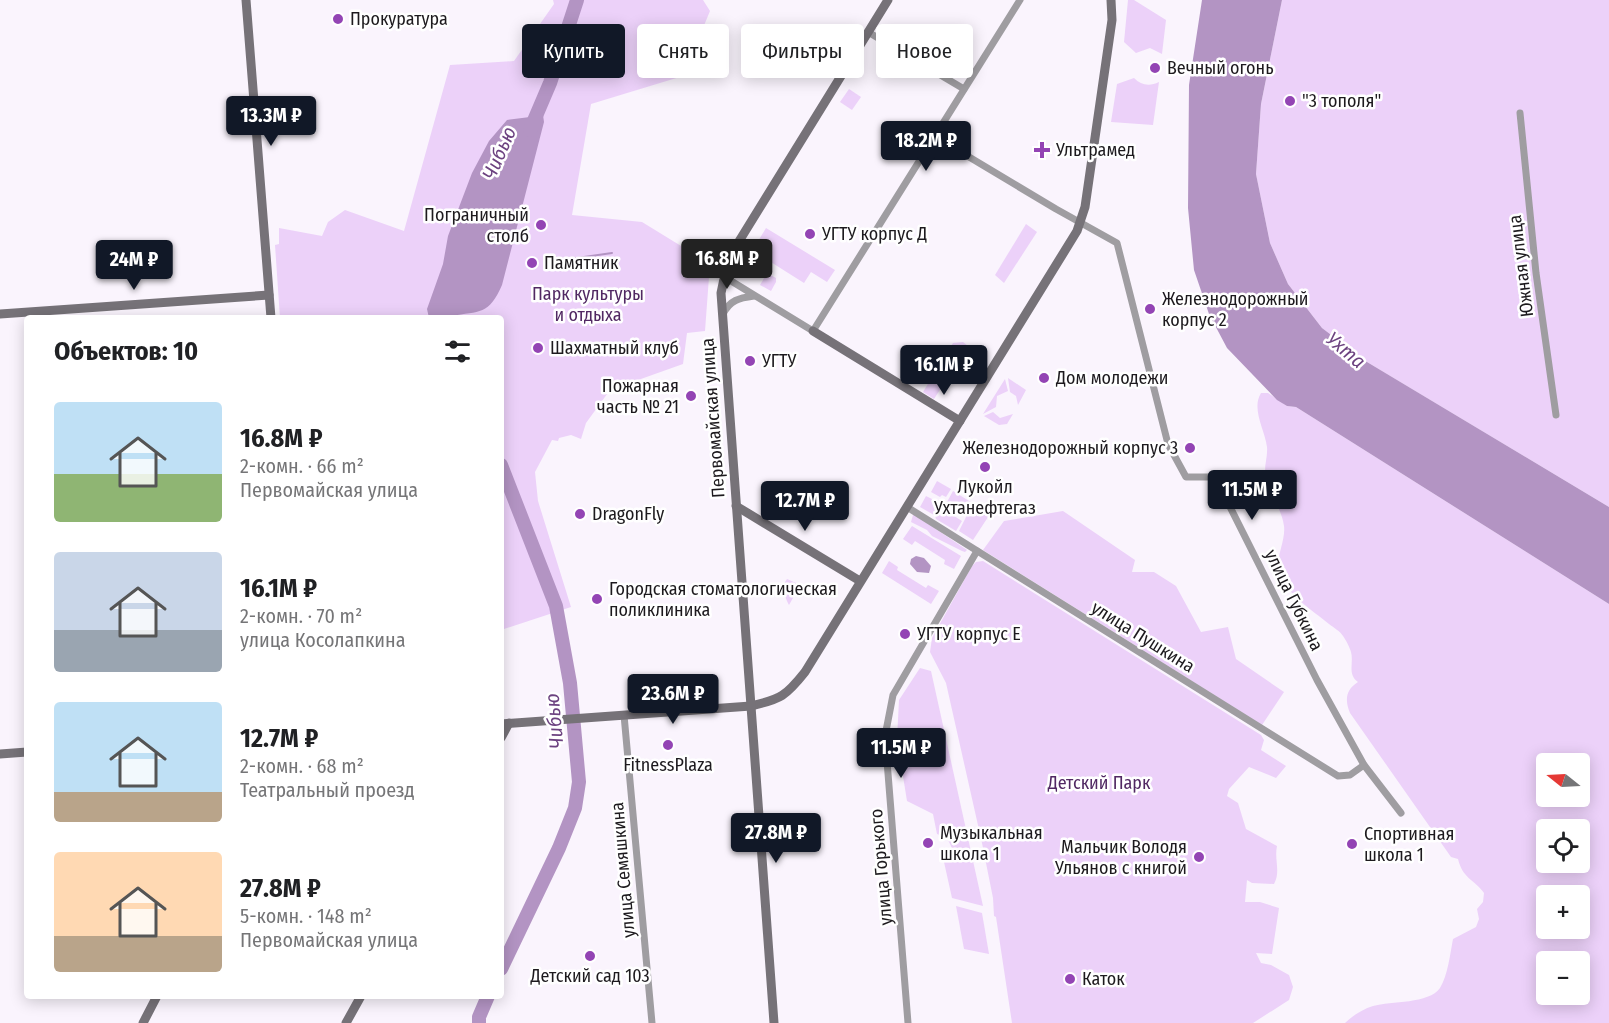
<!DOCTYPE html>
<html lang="ru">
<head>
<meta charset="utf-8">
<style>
  body { margin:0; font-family:"Fira Sans Condensed",sans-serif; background:#f6f6f6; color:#202124; height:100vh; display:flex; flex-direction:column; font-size:22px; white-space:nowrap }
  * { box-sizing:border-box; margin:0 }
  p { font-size:20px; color:#757577 }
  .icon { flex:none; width:33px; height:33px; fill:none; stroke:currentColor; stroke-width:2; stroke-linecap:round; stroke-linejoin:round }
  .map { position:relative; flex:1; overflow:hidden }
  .side { position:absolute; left:24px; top:315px; width:480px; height:684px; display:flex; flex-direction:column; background:#fff; border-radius:6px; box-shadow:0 3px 15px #0003 }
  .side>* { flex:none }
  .guide { position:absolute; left:522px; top:24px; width:570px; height:54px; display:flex; gap:12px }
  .needle { width:39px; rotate:288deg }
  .buttons { position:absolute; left:1536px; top:753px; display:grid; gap:12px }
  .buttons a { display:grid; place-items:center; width:54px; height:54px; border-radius:6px; background:#fff; box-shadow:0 3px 15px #0003; font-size:30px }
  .price { position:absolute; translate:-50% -51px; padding:0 14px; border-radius:6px; background:#111827; color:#fff; font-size:20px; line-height:39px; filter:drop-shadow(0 2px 3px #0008) }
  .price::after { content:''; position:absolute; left:50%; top:36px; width:18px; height:14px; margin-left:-9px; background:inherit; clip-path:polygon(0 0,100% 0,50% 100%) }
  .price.active { background:#222; color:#fff }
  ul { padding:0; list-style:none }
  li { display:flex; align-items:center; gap:18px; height:150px; padding:0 30px }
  li span { display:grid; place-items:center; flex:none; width:168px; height:120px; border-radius:6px; color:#555 }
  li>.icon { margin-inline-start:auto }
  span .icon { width:72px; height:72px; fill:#fffc; stroke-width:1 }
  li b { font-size:26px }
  h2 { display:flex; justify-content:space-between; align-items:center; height:72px; padding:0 30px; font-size:26px }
  .chip { padding:0 21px; border-radius:6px; background:#fff; box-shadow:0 3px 15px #0003; font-size:21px; line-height:54px }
  .chip.active { background:#111827; color:#fff }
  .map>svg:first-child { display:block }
  .green { fill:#ecd1f9; fill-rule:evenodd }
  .water { fill:#b394c3 }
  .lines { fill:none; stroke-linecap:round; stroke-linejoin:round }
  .stream { stroke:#b394c3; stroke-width:2 }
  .river { stroke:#b394c3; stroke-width:14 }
  .street { stroke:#9f9da1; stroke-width:7 }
  .secondary { stroke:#767278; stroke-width:9 }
  .poi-dot { fill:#9344b4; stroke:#fff; stroke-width:2 }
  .labels { text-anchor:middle; stroke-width:5; stroke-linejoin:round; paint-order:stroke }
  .poi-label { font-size:18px; fill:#1d1a1e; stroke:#fff; text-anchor:start }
  .street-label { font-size:18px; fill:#1d1a1e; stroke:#fff }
  .park-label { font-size:18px; fill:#512863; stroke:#fff }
  .water-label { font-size:20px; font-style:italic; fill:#6c4280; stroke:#fff }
</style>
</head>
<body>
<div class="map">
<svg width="1609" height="1023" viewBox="0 0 1609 1023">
  <rect width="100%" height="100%" fill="#faf4fd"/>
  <g class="green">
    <polygon points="553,0 703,0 710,11 683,76 591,104 572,215 642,222 686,249 706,267 709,277 705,331 687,333 683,364 610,390 586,423 581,439 571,435 559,438 558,441 552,440 535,472 538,501 571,607 501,630 501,318 280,318 275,245 279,244 279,228 322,236 328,222 345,210 404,231 450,65 514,61 554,4"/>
    <polygon points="1128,0 1134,0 1166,20 1162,54 1150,48 1136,53 1124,42"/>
    <polygon points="1282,0 1609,0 1609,507 1367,362 1322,328 1288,284 1270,243 1256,174 1261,104"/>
    <path d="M1134 78C1141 85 1149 87 1159 82L1153 125 1111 122 1117 84Z"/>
    <polygon points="849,89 861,97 852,110 840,102"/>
    <polygon points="904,124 916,131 909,144 897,137"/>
    <polygon points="1026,224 1037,232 1004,283 995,275"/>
    <polygon points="766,228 835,270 827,282 811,272 804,283 766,259 771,251 757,243"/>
    <polygon points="767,273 776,278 776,282 771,291 760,285"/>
    <polygon points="963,342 968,346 934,399 923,392 953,343"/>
    <polygon points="1008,378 1026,390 1018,405 1016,396 1010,392"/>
    <polygon points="1005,379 1008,391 997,396 996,407 983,414"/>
    <path d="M1261 393H1268L1287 406 1296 407 1609 604V1023H1345C1352 1016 1363 1009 1373 1006 1391 1001 1429 1004 1440 988 1448 975 1450 954 1453 939L1476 927 1479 919 1477 909 1483 902 1484 893C1473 878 1463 879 1458 859L1451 857 1350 713C1345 701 1345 690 1358 682 1347 674 1354 663 1351 652 1350 648 1346 640 1343 636 1340 631 1334 628 1329 624 1311 609 1290 597 1281 576 1273 559 1286 543 1284 526 1282 510 1270 494 1266 479 1263 467 1268 458 1267 447 1265 430 1251 409 1261 393ZM1546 764H1580V796H1546ZM1546 830H1580V862H1546ZM1546 896H1580V928H1546ZM1546 962H1580V994H1546Z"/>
    <polygon points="993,412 1000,418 1013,414 1007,424 999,425 984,416"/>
    <polygon points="937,481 951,489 946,497 942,495 940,497 931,492"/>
    <polygon points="953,491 990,514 973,540 959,531 967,515 947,502"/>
    <polygon points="926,496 936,501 935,504 939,507 934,515 920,507"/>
    <polygon points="943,509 962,521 956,531 936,519 935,516 939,515"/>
    <polygon points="1063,511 1135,560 1132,572 1154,572 1176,586 1201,632 1228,627 1236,659 1284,692 1262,725 983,550 1004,521"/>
    <polygon points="913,515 915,515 967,550 965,552 962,551 932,536 927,530 911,522"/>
    <polygon points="912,526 961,556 954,569 944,564 945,560 915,541 912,545 903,539"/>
    <polygon points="889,561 898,567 897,570 926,588 928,585 939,591 931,604 882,573"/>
    <path d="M983 561 1261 735 1264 740 1261 750 1286 766 1276 778 1249 767 1229 789 1227 796 1238 803 1246 829 1277 846C1274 860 1281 871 1274 884L1252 883 1247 880 1245 902H1260L1279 908 1272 954 1256 953 1261 963 1271 965 1289 975 1293 987 1289 1000 1253 1023H1012L996 917 994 916 993 898 982 843 946 683 930 652 932 638 972 566 976 562Z"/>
    <path d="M787 579 796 583 798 589 789 605C785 598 781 586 787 579Z"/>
    <polygon points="920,668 931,671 983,906 952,898 944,862 954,860 951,846 947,838 937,834 933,814 907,801 897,739 899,700"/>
    <polygon points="956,906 982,913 989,954 964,949"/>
  </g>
  <g class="water">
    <polygon points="1202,0 1282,0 1261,104 1256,174 1270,243 1288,284 1322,328 1367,362 1609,507 1609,604 1296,407 1287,406 1277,400 1227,348 1209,314 1194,270 1188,208 1189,85"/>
    <path d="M532 113 543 115 544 122 502 285C489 315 480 311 451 316L450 318H429L427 309 443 264 448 236 472 173 489 141 507 120 530 117Z"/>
    <polygon points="916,556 924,558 931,566 929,573 917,572 910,564 911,559"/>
  </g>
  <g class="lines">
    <polyline class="stream" points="544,259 549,262 612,253"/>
    <g class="river">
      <polyline points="530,130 550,83 577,0"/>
      <polyline points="501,465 556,606 570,683 579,782 575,808 559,848 501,969"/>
      <polyline points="479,1023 479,1017 488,996"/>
    </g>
    <g class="street">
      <polyline points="868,32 964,89"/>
      <polyline points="1520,113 1536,273 1556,415"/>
      <polyline points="934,136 1056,209 1117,243 1168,444 1186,477 1215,477 1317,680 1364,765 1401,813"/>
      <polyline points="691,251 723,276 813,331 1020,0"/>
      <path d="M723 314C730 300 739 298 754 296"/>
      <polyline points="907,507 1338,776 1350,775 1364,765"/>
      <polyline points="624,715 652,1023"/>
      <polyline points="908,1023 885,736 893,695 977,551"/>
    </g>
    <g class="secondary">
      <polyline points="246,0 271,318"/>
      <polyline points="0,314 269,295"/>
      <polyline points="813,331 960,421"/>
      <polyline points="736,506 860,581"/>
      <path d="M501 724 751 706C781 699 786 696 805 672L1077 231 1085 207 1112 20 1111 0"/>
      <polyline points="501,738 509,723"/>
      <polyline points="0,754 27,752"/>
      <polyline points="143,1023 157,996"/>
      <polyline points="346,1023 361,996"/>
      <polyline points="774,1023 721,293 727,265 733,251 888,0"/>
    </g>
  </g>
  <g class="poi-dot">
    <circle cx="338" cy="19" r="6"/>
    <circle cx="1155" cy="68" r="6"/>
    <circle cx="1290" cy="101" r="6"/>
    <path d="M1039 141h6v6h6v6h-6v6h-6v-6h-6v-6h6z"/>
    <circle cx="541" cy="225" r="6"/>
    <circle cx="810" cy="234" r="6"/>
    <circle cx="532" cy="263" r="6"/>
    <circle cx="1150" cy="309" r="6"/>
    <circle cx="538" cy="348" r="6"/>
    <circle cx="750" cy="361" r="6"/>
    <circle cx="1044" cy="378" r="6"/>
    <circle cx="691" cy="396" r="6"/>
    <circle cx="1190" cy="448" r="6"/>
    <circle cx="985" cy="467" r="6"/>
    <circle cx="580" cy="514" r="6"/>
    <circle cx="597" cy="599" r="6"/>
    <circle cx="905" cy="634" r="6"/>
    <circle cx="668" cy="745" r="6"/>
    <circle cx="928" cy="843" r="6"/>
    <circle cx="1352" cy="844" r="6"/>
    <circle cx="1199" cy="857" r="6"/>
    <circle cx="590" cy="956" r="6"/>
    <circle cx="1070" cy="979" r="6"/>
  </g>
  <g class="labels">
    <g class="poi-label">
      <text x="350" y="25">Прокуратура</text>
      <text x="1167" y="74">Вечный огонь</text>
      <text x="1302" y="107">"3 тополя"</text>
      <text x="1056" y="156">Ультрамед</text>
      <text x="529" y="221" text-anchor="end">Пограничный<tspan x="529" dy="21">столб</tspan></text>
      <text x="822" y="240">УГТУ корпус Д</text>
      <text x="544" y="269">Памятник</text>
      <text x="1162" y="305">Железнодорожный<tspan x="1162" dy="21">корпус 2</tspan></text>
      <text x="550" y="354">Шахматный клуб</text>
      <text x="762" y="367">УГТУ</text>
      <text x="1056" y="384">Дом молодежи</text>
      <text x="679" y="392" text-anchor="end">Пожарная<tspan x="679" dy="21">часть № 21</tspan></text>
      <text x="1178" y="454" text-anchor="end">Железнодорожный корпус 3</text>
      <text x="985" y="493" text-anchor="middle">Лукойл<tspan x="985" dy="21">Ухтанефтегаз</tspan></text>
      <text x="592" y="520">DragonFly</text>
      <text x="609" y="595">Городская стоматологическая<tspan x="609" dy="21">поликлиника</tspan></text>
      <text x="917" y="640">УГТУ корпус Е</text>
      <text x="668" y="771" text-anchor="middle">FitnessPlaza</text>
      <text x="940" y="839">Музыкальная<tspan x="940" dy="21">школа 1</tspan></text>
      <text x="1364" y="840">Спортивная<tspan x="1364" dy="21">школа 1</tspan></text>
      <text x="1187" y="853" text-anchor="end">Мальчик Володя<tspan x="1187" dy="21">Ульянов с книгой</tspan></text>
      <text x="590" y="982" text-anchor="middle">Детский сад 103</text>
      <text x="1082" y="985">Каток</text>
    </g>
    <g class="street-label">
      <text transform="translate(1521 266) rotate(-97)" y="6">Южная улица</text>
      <text transform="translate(713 418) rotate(-94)" y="6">Первомайская улица</text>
      <text transform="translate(1294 600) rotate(64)" y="6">улица Губкина</text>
      <text transform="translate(1143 637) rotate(32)" y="6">улица Пушкина</text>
      <text transform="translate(881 867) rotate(-95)" y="6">улица Горького</text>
      <text transform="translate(623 870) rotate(-95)" y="6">улица Семяшкина</text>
    </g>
    <g class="park-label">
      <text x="588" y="300">Парк культуры<tspan x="588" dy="21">и отдыха</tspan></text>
      <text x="1099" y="789">Детский Парк</text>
    </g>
    <g class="water-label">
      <text transform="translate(499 153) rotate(-66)" y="7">Чибью</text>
      <text transform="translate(1346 350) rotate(40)" y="7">Ухта</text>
      <text transform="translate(554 721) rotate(-95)" y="7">Чибью</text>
    </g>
  </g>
</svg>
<div class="buttons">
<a><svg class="needle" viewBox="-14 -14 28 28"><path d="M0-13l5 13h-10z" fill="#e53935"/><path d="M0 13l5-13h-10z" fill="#757577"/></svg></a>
<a><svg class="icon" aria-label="locate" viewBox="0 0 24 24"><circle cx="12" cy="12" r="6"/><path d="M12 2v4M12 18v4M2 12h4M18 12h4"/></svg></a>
<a>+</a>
<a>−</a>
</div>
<b class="price" style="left:271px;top:147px">13.3M ₽</b>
<b class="price" style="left:926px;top:172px">18.2M ₽</b>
<b class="price active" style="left:727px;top:290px">16.8M ₽</b>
<b class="price" style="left:134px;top:291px">24M ₽</b>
<b class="price" style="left:944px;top:396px">16.1M ₽</b>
<b class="price" style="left:1252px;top:521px">11.5M ₽</b>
<b class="price" style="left:805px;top:532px">12.7M ₽</b>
<b class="price" style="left:673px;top:725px">23.6M ₽</b>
<b class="price" style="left:901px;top:779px">11.5M ₽</b>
<b class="price" style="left:776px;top:864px">27.8M ₽</b>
<div class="guide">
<a class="chip active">Купить</a>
<a class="chip">Снять</a>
<a class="chip">Фильтры</a>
<a class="chip">Новое</a>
</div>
<section class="side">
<h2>Объектов: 10<svg class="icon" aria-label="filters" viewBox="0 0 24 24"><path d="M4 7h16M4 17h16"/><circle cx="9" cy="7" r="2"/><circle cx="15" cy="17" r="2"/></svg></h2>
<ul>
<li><span style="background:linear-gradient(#bfe0f5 60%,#8fb573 0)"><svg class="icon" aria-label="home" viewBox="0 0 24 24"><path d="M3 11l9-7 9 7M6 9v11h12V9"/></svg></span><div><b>16.8M ₽</b><p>2-комн. · 66 m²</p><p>Первомайская улица</p></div></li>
<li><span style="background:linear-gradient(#c9d6e8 65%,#9aa5b1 0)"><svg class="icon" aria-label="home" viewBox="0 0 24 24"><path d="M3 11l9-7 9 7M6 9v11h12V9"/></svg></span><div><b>16.1M ₽</b><p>2-комн. · 70 m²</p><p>улица Косолапкина</p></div></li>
<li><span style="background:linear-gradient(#bfe0f5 75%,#b9a48a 0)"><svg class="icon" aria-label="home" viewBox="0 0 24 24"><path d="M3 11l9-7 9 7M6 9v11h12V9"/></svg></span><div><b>12.7M ₽</b><p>2-комн. · 68 m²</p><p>Театральный проезд</p></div></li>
<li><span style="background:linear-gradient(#ffd9b3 70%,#b9a48a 0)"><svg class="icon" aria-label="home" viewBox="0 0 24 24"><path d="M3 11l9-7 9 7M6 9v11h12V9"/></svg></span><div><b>27.8M ₽</b><p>5-комн. · 148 m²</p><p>Первомайская улица</p></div></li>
</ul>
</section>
</div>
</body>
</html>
